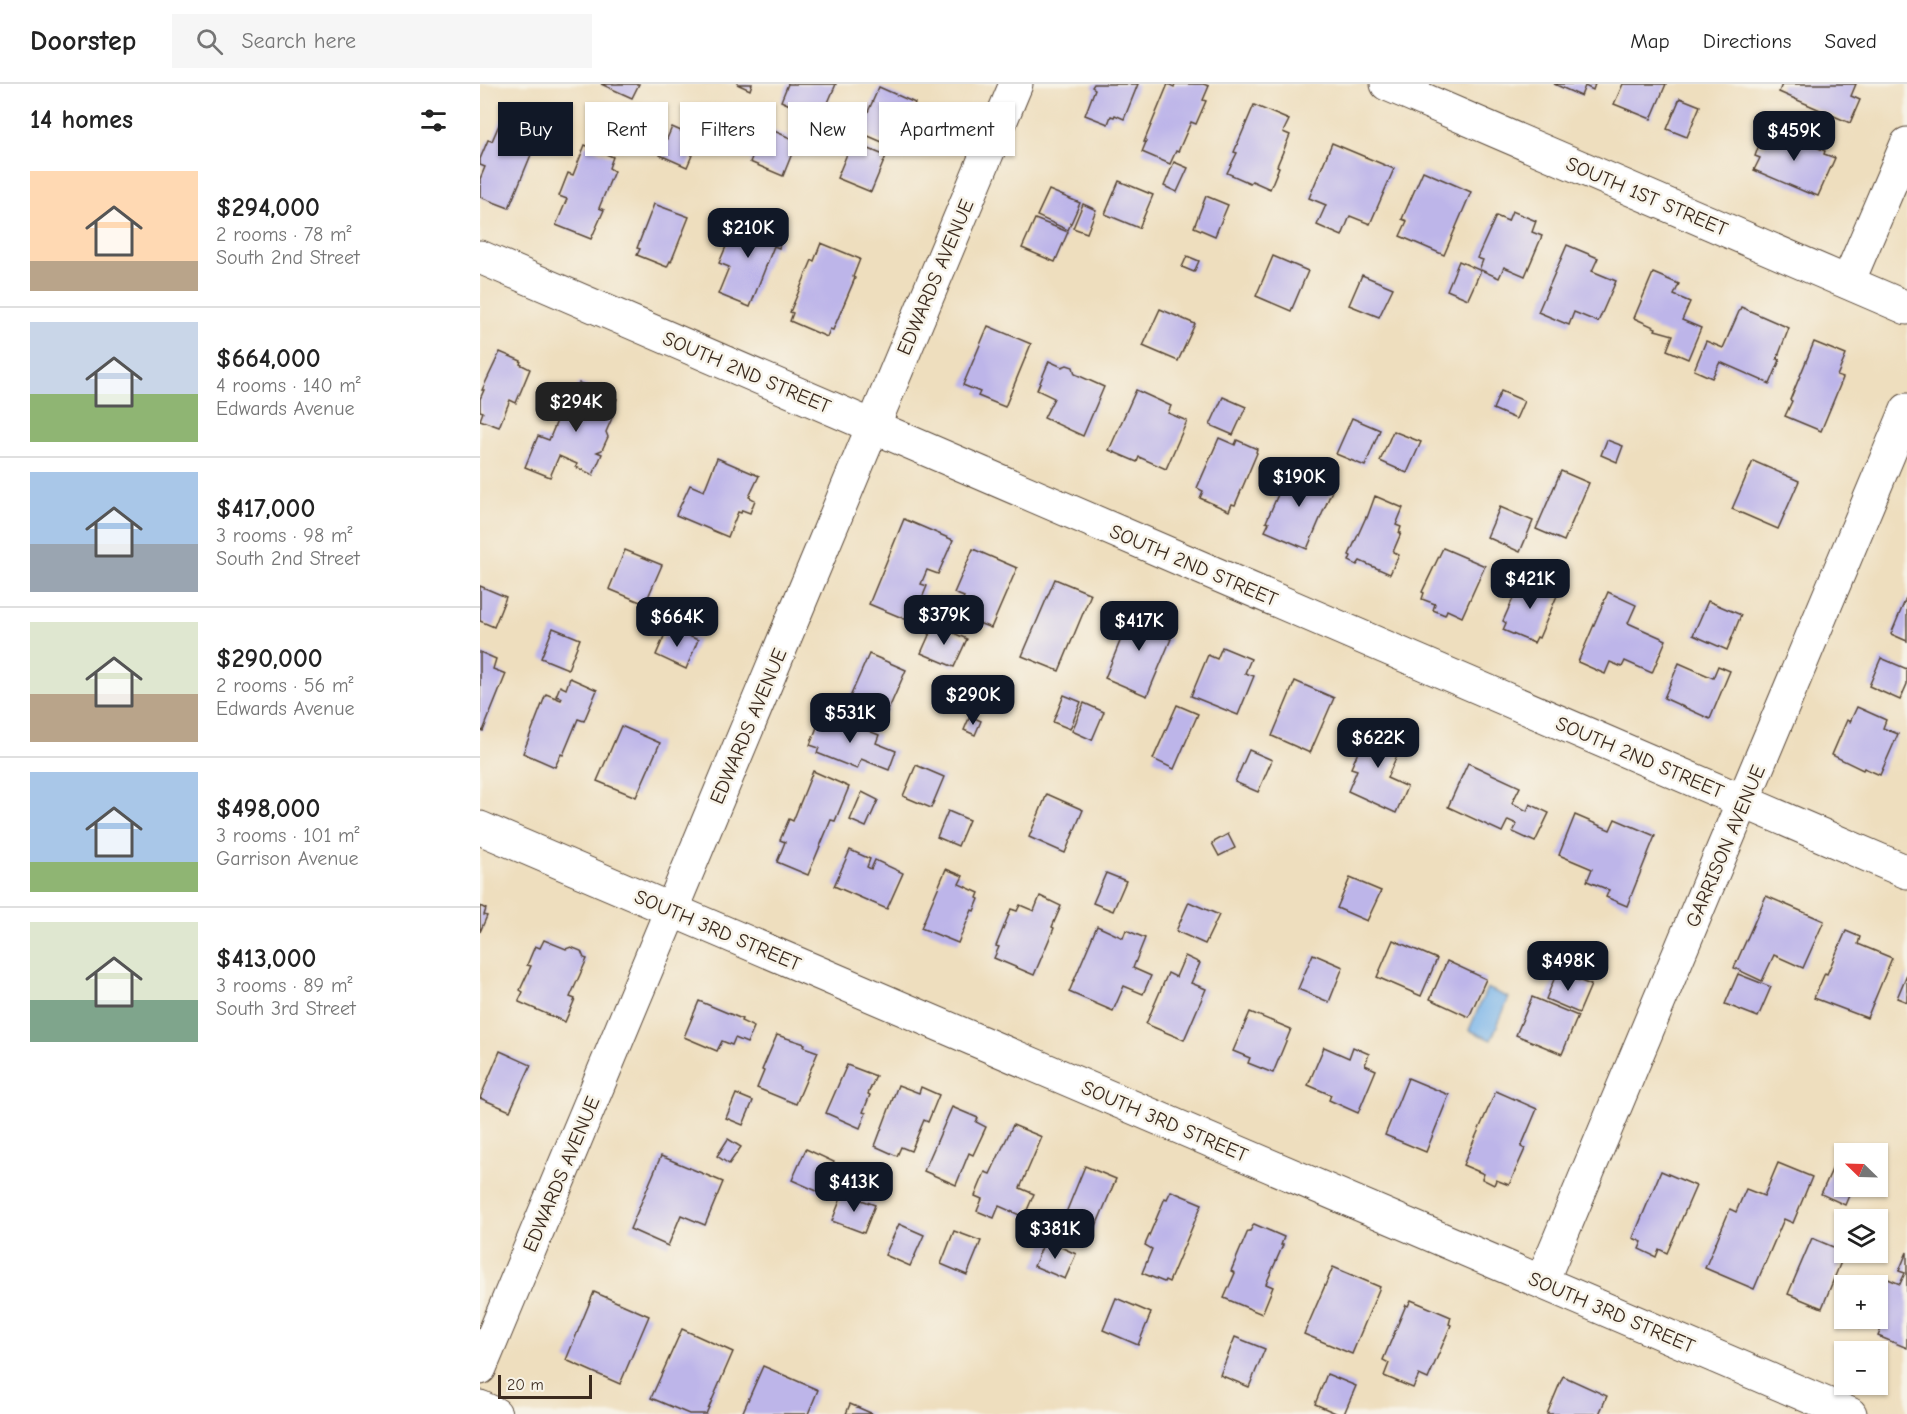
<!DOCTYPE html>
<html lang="en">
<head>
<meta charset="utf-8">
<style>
  body { margin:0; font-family:"Comic Neue",sans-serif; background:#f6f6f6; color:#222; height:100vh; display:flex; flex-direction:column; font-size:22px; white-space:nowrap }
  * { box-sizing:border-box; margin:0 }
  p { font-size:20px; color:#767676 }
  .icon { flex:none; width:33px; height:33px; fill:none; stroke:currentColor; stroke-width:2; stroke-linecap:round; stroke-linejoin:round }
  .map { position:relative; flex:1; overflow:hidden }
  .sheet { display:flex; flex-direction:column; background:#fff; width:480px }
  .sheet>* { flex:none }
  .top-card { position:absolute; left:18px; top:18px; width:570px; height:54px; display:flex; gap:12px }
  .needle { width:39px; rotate:293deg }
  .tools { position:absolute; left:1354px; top:1059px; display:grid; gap:12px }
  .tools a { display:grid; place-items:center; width:54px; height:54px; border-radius:0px; background:#fff; box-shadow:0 2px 4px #0004; font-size:30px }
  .scale { position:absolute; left:18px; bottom:15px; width:94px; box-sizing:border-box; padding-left:6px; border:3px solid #3b2a1e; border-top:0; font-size:16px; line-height:21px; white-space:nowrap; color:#3b2a1e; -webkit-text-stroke:4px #f7f3e8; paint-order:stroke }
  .price { position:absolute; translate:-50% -51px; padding:0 14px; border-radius:12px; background:#111827; color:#fff; font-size:20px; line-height:39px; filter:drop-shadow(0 2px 3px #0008) }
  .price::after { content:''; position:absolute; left:50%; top:36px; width:18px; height:14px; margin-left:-9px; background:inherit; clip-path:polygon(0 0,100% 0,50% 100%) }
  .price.on { background:#222; color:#fff }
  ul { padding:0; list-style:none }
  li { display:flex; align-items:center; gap:18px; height:150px; padding:0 30px }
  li+li { border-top:2px solid #e0e0e0 }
  li span { display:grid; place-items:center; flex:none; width:168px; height:120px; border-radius:0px; color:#555 }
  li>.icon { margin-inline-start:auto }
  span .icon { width:72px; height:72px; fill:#fffc; stroke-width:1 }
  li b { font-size:26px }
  h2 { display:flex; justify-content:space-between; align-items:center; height:72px; padding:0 30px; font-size:26px }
  .tag { padding:0 21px; border-radius:0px; background:#fff; box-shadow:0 2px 4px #0004; font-size:21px; line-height:54px }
  .tag.on { background:#111827; color:#fff }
  header { display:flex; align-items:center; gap:36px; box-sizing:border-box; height:84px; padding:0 30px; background:#fff; border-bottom:2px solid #e0e0e0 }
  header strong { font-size:28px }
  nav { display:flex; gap:33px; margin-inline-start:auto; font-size:21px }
  .search { width:420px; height:54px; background:#f6f6f6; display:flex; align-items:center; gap:15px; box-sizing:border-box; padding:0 21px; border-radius:0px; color:#767676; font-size:22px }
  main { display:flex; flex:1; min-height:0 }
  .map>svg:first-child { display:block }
  .water { fill:#77b3e9; stroke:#596e84; stroke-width:1.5 }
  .building { fill:#bdb5e9 }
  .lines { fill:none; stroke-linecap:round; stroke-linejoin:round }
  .street-casing { stroke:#564536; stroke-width:35 }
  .street { stroke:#fff; stroke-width:33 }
  .labels { text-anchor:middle; stroke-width:5; stroke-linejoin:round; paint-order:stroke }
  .street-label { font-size:20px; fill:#3b2a1e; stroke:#f7f3e8 }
</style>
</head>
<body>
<header>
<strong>Doorstep</strong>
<div class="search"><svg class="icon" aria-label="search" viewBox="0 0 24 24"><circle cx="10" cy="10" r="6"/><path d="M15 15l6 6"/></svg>Search here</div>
<nav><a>Map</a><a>Directions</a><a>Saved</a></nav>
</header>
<main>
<section class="sheet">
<h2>14 homes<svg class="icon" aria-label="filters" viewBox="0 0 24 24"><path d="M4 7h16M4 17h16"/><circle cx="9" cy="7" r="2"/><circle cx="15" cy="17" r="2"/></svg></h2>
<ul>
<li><span style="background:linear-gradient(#ffd9b3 75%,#b9a48a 0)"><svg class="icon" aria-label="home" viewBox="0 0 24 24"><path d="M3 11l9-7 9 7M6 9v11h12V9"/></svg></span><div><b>$294,000</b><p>2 rooms · 78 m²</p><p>South 2nd Street</p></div></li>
<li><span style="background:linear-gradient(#c9d6e8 60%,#8fb573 0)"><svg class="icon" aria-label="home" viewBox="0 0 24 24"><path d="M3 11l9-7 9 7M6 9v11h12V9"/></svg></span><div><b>$664,000</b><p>4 rooms · 140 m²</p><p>Edwards Avenue</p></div></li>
<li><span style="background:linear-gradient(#a9c7e8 60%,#9aa5b1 0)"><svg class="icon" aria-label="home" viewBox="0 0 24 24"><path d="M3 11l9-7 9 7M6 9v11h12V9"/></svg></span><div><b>$417,000</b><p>3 rooms · 98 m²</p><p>South 2nd Street</p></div></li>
<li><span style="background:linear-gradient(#dfe7d0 60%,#b9a48a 0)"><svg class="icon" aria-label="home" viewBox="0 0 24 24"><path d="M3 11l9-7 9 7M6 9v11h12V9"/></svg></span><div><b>$290,000</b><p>2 rooms · 56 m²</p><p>Edwards Avenue</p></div></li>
<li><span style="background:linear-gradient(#a9c7e8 75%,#8fb573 0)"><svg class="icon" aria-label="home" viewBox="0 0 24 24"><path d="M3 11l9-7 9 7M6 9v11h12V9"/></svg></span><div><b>$498,000</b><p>3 rooms · 101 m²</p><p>Garrison Avenue</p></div></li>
<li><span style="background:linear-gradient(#dfe7d0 65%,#7fa58c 0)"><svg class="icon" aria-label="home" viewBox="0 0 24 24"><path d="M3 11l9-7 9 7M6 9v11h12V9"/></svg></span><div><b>$413,000</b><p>3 rooms · 89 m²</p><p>South 3rd Street</p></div></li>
</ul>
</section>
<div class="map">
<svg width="1427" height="1330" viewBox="0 0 1427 1330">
  <rect width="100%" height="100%" fill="#f7f3e8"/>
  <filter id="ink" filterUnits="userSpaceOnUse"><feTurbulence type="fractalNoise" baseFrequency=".0167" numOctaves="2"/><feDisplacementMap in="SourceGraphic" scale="12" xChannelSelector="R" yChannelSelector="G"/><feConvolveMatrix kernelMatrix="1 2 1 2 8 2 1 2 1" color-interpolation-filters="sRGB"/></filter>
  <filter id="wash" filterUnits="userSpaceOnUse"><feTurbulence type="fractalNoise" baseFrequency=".008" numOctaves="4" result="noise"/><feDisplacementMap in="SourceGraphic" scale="24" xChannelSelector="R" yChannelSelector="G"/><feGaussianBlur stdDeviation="1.35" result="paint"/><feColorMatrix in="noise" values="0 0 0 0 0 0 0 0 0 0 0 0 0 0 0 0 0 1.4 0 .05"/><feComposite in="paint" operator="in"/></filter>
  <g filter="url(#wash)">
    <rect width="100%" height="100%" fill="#eedebe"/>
    <polygon class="water" points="1007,904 1029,914 1011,956 989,946"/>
    <g id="blocks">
      <g class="building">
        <polygon points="121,0 159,0 152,14"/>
        <polygon points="257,0 272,0 270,6"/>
        <polygon points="308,0 356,0 341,35 301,17"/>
        <polygon points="614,0 658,0 644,35 635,31 634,33 631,32 628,40 605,31 615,5 612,3"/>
        <polygon points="688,0 694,3 695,0 723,0 729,2 723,16 726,17 716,40 711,38 698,68 696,67 690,80 662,68 666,58 664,58"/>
        <polygon points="1074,0 1115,0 1113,6 1105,2 1101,12"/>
        <polygon points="1143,0 1186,0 1171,35 1134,20"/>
        <polygon points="1302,0 1376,0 1371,12 1380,16 1370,39 1299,8"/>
        <polygon points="399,3 435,19 416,64 379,48"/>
        <polygon points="1200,14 1220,22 1207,53 1187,45"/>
        <polygon points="774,21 809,36 803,48 810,51 797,82 799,83 790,105 772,97 770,99 747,89 757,69 754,68"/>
        <polygon points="22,34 60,49 29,124 0,113 0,95 5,83 0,81 0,75 8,56 12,57"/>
        <polygon points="192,43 219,55 207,83 180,71"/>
        <polygon points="285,43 317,57 303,92 270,78"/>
        <polygon points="1293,43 1345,67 1344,70 1355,74 1338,112 1328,108 1328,109 1274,86 1280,74 1275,72 1279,61 1284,64"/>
        <polygon points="372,58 406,72 391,108 357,94"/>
        <polygon points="852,59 914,85 890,140 870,132 862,152 837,141 846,121 829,114"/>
        <polygon points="105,61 133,73 129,84 134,87 119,124 124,126 111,155 76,141 87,115 79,112 88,89 93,91"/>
        <polygon points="694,78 708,84 697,108 684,102"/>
        <polygon points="943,87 991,108 964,171 920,152 927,137 922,135"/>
        <polygon points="639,97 673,111 659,144 625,130"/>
        <polygon points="569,106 600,119 588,146 557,132"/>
        <polygon points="726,112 748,121 735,152 714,143"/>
        <polygon points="174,120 209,133 191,178 190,177 187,183 157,171 160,165 157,164"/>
        <polygon points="603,120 616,126 607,149 593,144"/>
        <polygon points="1032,127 1056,137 1052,148 1062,152 1045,192 1024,183 1019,194 1001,186 988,215 967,206 979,177 999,186 1003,176 997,174 1016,132 1028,137"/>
        <polygon points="272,131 289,137 286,143 300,149 298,155 301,156 299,164 294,162 270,223 238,210 249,183 239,179 250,153 255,155 264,133 270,135"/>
        <polygon points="555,135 588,148 575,178 542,164"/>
        <polygon points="341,159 380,175 373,193 375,194 353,246 350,245 347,253 310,237 313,229 310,228 332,176 334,177"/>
        <polygon points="1087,161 1118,174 1112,187 1136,197 1118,238 1094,228 1089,241 1058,228"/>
        <polygon points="707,172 719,177 714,188 702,183"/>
        <polygon points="793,172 828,187 811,227 776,212"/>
        <polygon points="1173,189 1199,200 1194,211 1210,218 1202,236 1221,244 1208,275 1187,266 1193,251 1175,246 1176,244 1154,234"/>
        <polygon points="882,191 913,204 899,233 869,221"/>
        <polygon points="1261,223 1309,244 1297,275 1300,276 1290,300 1240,278 1232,294 1214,286 1226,257 1243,264"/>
        <polygon points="680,225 715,240 698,277 663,262"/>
        <polygon points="508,242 551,260 525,323 498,312 500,308 483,301"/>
        <polygon points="1334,258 1366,271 1357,292 1363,294 1341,347 1305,332 1312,317 1310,316"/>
        <polygon points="20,268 41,277 40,280 50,285 36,319 30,316 19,343 0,336 3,328 0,327 0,315 4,306 2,306"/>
        <polygon points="569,277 582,283 587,281 593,283 595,290 624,303 603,352 564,334 574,314 557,306"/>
        <polygon points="99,299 137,315 132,326 135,327 126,348 128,353 122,366 117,368 122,370 113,391 96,383 97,380 79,372 70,393 45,383 58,352 69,356 89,308 95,310"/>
        <polygon points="656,306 691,322 688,329 707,337 686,385 659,373 657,378 629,366"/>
        <polygon points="1021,307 1044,317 1036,335 1013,325"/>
        <polygon points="743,313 766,323 753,351 730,341"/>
        <polygon points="872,334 900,346 885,382 856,370"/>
        <polygon points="913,347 941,358 927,389 900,377"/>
        <polygon points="739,354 755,361 757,356 777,365 776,368 777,369 755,421 752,420 749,427 720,414 723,407 717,404"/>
        <polygon points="1127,356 1143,362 1137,378 1121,371"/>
        <polygon points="237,374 279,392 269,413 275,416 270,429 262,426 261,429 258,428 248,453 196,431 210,401 224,407"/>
        <polygon points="1273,377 1319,397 1298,445 1252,425"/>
        <polygon points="810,383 854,402 827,465 785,447 789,439 786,438"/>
        <polygon points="1081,387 1109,399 1084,457 1056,445"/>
        <polygon points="895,412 923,424 916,441 921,443 919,449 921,449 913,468 919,471 910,490 880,477 877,481 869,477 871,472 869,471 886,433 887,434"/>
        <polygon points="1020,423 1053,437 1040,468 1007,453"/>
        <polygon points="424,435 473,456 458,490 447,486 441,500 447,502 432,538 389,520"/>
        <polygon points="963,464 1005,482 982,533 967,526 965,531 953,526 955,520 942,515 944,509 942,508"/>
        <polygon points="493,465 537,484 511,544 476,530 484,513 474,509"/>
        <polygon points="145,466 182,481 165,520 129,505"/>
        <polygon points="1043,492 1079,507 1059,554 1057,553 1054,559 1023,546 1026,539 1023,537"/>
        <polygon points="575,495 611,510 579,587 542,572"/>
        <polygon points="0,502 26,513 14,543 0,537"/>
        <polygon points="1128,508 1156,521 1148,539 1186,556 1172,589 1145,577 1142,583 1130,578 1125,590 1098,578"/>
        <polygon points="1427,512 1427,557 1411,550"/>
        <polygon points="1228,517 1261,531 1247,566 1213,551"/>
        <polygon points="655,521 686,534 679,550 691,555 667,612 625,594"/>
        <polygon points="454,540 487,555 474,583 441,569"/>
        <polygon points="188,543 218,556 206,585 176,571"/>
        <polygon points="73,544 100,555 88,585 61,574"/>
        <polygon points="742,563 771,575 765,589 774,592 758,631 711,612 728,571 737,575"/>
        <polygon points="0,568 16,575 13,585 26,590 3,647 0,646"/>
        <polygon points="389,570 426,586 407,629 370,613"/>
        <polygon points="1401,574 1427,585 1427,600 1420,616 1389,602"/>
        <polygon points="1199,579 1233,594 1238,582 1250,587 1230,635 1184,614"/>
        <polygon points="90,594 117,606 104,637 98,635 83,671 81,670 75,683 43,669 66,610 81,616 82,614 76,612 80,602 86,605"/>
        <polygon points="815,597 854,614 830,669 792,652"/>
        <polygon points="584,611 601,618 590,645 573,638"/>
        <polygon points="604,619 624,628 612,656 592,647"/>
        <polygon points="697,621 718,630 694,685 673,675"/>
        <polygon points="1377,623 1406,636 1403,644 1418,650 1400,691 1384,684 1383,686 1352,671 1367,636 1370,638"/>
        <polygon points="352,632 399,651 396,659 416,667 409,686 381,675 377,685 337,669 339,664 330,661 341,633 350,637"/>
        <polygon points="490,632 501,637 495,651 484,646"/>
        <polygon points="891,639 925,654 907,694 927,703 916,729 868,707 877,686 871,684"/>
        <polygon points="141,642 180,659 156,713 117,697"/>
        <polygon points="769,666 792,676 778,708 755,698"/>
        <polygon points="988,679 1040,703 1032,719 1047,727 1050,720 1069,729 1055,758 1033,748 1037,740 1028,736 1022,748 968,723"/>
        <polygon points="436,681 464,693 451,724 423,712"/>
        <polygon points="333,687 369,703 355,737 351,736 328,791 297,778 305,758 300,756 309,735 313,737"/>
        <polygon points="382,708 398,716 386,743 370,736"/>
        <polygon points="567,710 603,726 585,769 549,753"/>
        <polygon points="468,727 489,736 478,762 457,753"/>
        <polygon points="1095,731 1130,746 1135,735 1175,752 1147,822 1126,813 1129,806 1107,797 1112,785 1079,771"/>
        <polygon points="748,750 755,764 739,772 732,759"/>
        <polygon points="370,766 390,775 387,783 391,785 395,776 423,789 407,825 354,802"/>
        <polygon points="466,785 483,792 479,800 499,809 497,814 499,815 494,827 492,826 478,859 441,844"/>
        <polygon points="626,789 646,797 633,827 613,819"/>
        <polygon points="870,794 901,807 887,837 857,824"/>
        <polygon points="560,812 581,822 572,843 574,844 554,891 514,874 519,863 516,862 531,825 537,827 540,821 554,827"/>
        <polygon points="1286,812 1344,837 1323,884 1294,871 1282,897 1254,884"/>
        <polygon points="709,818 739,831 725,860 696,847"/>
        <polygon points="0,822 6,825 4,831 7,832 0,848"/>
        <polygon points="617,842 643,854 646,846 665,854 653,884 671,892 663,910 644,902 633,927 589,908"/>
        <polygon points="1366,847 1380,853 1378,860 1412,874 1387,934 1334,914 1345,889 1347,890"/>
        <polygon points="64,856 86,865 91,863 101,867 104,874 107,875 90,913 95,915 85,938 39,918 39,916 43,908 40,906 51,882 47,881 55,862 60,864"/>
        <polygon points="913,856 957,875 941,912 897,893"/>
        <polygon points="833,870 863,883 849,918 818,905"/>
        <polygon points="705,872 720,879 711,899 726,905 704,956 666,940 688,889 696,893"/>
        <polygon points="967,877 1006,895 989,933 950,915"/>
        <polygon points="1077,888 1111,901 1099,929 1066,915"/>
        <polygon points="1258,890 1291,903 1278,933 1245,920"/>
        <polygon points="1427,890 1427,918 1417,914"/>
        <polygon points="1052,913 1098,932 1082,970 1036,951"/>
        <polygon points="219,917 262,935 261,937 274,943 267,959 255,954 252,961 242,957 237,967 204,953"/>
        <polygon points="770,928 811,945 793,989 768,979 770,974 753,967"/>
        <polygon points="297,951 325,960 324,963 338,968 316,1020 277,1004 284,987 282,986"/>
        <polygon points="844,963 869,974 873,963 889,970 885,981 896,986 878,1029 849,1016 851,1011 828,1001"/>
        <polygon points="20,967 51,981 30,1027 0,1014"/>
        <polygon points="367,981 396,992 388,1010 390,1011 383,1028 386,1029 380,1044 346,1029"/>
        <polygon points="928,994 969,1011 946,1068 905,1051"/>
        <polygon points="418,1001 439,1009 441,1003 459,1011 448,1038 444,1036 431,1067 421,1063 417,1072 395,1062"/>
        <polygon points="1016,1007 1057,1025 1041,1063 1045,1065 1029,1101 1016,1096 1014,1101 1002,1095 1004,1090 983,1081"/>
        <polygon points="256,1010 273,1017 263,1041 246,1034"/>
        <polygon points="472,1023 498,1034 496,1038 506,1043 493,1071 489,1069 476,1101 444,1087"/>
        <polygon points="533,1041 562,1053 540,1104 554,1110 544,1133 519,1122 514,1134 497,1127 502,1115 495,1112 505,1088 510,1090"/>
        <polygon points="248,1055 261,1063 249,1080 237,1072"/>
        <polygon points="326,1065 354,1078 339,1108 312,1096"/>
        <polygon points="1359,1070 1365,1072 1365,1102 1373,1102 1365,1121 1341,1110"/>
        <polygon points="181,1072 243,1098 225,1141 201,1131 188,1162 150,1145"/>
        <polygon points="1298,1079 1332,1093 1313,1139 1304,1135 1274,1205 1225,1184 1250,1125 1256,1128 1266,1105 1284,1112"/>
        <polygon points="605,1082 636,1095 613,1149 583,1136"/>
        <polygon points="1181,1087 1216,1102 1187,1169 1179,1165 1176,1173 1159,1165 1162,1158 1153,1154"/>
        <polygon points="691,1107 722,1120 689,1198 685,1196 684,1198 662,1189 672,1165 665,1161 685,1114 687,1115"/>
        <polygon points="363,1109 395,1121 384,1149 352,1137"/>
        <polygon points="419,1140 444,1151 430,1182 405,1171"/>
        <polygon points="774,1140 804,1153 801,1161 803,1161 786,1200 793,1203 782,1230 744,1214 755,1189 751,1187 768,1147 770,1147"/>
        <polygon points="474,1147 501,1157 487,1191 461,1180"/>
        <polygon points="1332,1154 1365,1168 1342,1224 1308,1210"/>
        <polygon points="565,1156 596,1170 585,1195 554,1182"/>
        <polygon points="1427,1168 1427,1264 1398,1252 1401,1245 1382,1236 1383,1234 1398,1234 1397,1202 1401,1192 1420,1200 1425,1189 1419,1187"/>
        <polygon points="853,1183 900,1203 872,1270 824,1250"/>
        <polygon points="114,1208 169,1232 140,1300 86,1276"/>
        <polygon points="636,1214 671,1229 658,1261 623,1246"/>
        <polygon points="931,1216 971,1233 969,1240 971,1241 948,1295 939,1291 933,1304 904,1292 909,1279 903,1276 926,1221 928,1222"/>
        <polygon points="202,1245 253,1268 226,1330 209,1330 171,1314"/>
        <polygon points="755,1253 785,1265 769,1303 740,1291"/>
        <polygon points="283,1282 338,1306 328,1330 262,1330"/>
        <polygon points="847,1290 876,1302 864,1330 858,1330 835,1320"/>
        <polygon points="1083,1292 1127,1312 1119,1330 1067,1330"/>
        <polygon points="370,1320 393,1330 366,1330"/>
      </g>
    </g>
  </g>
  <g filter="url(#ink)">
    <use href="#blocks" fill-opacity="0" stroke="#564536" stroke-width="1.5"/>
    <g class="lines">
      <defs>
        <g id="street">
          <polyline points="907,0 1427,224"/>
          <polyline points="0,173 1427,788"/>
          <polyline points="1368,198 1427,60"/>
          <polyline points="0,744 1370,1330"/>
          <polyline points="1062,1197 1427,326"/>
          <polyline points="0,1284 536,0"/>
          <polyline points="0,1323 15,1330"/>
        </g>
      </defs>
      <use href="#street" class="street-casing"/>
      <use href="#street" class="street"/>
    </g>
  </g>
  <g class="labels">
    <g class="street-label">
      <text transform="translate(1167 112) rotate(23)" y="7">SOUTH 1ST STREET</text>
      <text transform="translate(455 193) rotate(-67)" y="7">EDWARDS AVENUE</text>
      <text transform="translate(267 288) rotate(23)" y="7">SOUTH 2ND STREET</text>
      <text transform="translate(714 481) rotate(23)" y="7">SOUTH 2ND STREET</text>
      <text transform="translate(268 642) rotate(-67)" y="7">EDWARDS AVENUE</text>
      <text transform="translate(1160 673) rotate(23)" y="7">SOUTH 2ND STREET</text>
      <text transform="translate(1245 762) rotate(-67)" y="7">GARRISON AVENUE</text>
      <text transform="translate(238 846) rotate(23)" y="7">SOUTH 3RD STREET</text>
      <text transform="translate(685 1037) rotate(23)" y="7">SOUTH 3RD STREET</text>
      <text transform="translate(81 1090) rotate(-67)" y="7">EDWARDS AVENUE</text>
      <text transform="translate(1132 1228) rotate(23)" y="7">SOUTH 3RD STREET</text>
    </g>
  </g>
</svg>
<div class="tools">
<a><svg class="needle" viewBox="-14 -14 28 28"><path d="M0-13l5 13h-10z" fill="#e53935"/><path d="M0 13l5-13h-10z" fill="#767676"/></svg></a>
<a><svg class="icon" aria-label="layers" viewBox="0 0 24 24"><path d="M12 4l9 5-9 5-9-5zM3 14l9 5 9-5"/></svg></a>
<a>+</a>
<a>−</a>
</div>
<div class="scale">20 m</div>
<b class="price" style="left:1314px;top:78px">$459K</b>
<b class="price" style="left:268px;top:175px">$210K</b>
<b class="price on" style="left:96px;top:349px">$294K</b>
<b class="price" style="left:819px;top:424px">$190K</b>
<b class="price" style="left:1050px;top:526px">$421K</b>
<b class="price" style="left:464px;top:562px">$379K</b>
<b class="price" style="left:197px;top:564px">$664K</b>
<b class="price" style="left:659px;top:568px">$417K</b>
<b class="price" style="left:493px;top:642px">$290K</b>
<b class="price" style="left:370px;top:660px">$531K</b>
<b class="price" style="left:898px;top:685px">$622K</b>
<b class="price" style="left:1088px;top:908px">$498K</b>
<b class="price" style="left:374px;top:1129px">$413K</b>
<b class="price" style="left:575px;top:1176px">$381K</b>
<div class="top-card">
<a class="tag on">Buy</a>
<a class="tag">Rent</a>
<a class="tag">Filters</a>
<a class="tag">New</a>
<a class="tag">Apartment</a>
</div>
</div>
</main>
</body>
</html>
